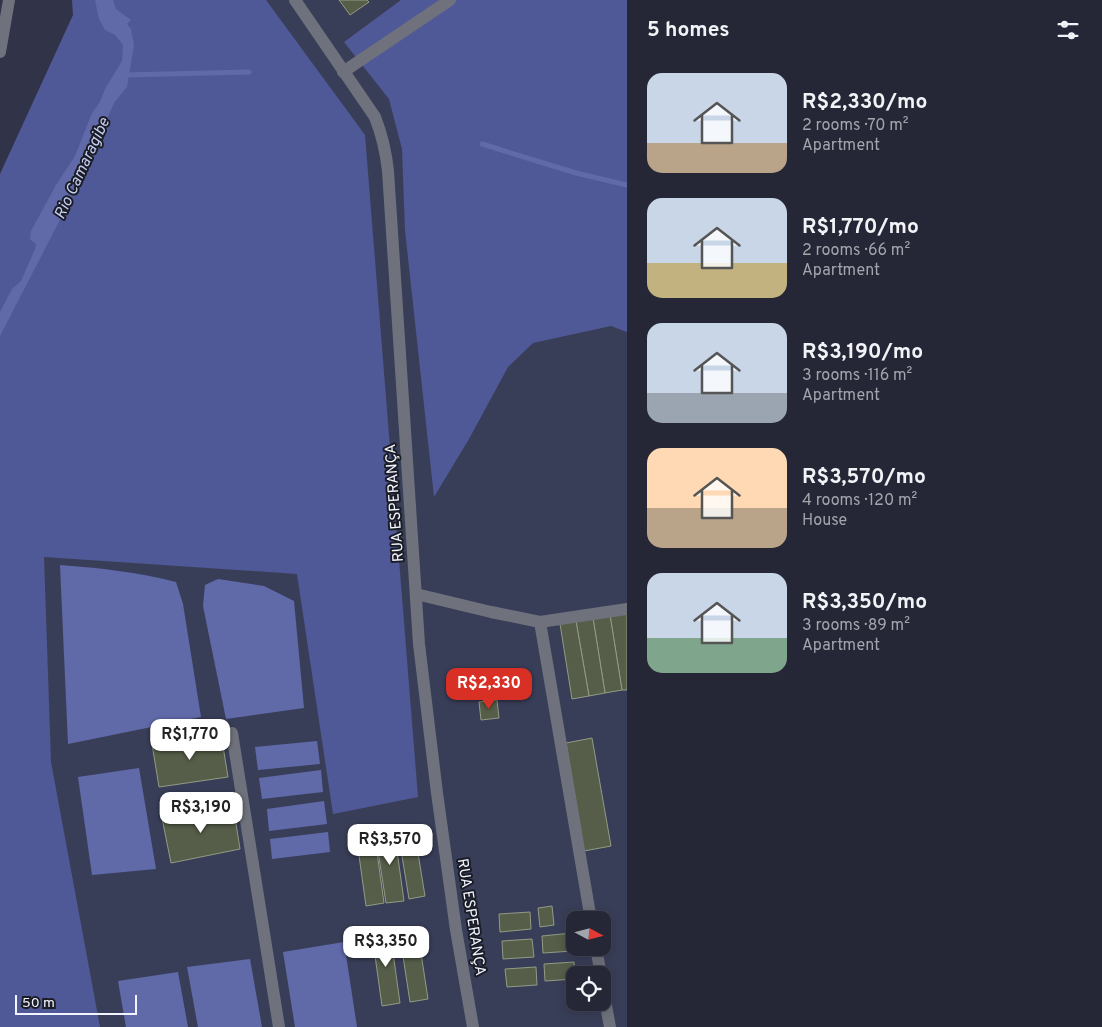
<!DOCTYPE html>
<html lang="en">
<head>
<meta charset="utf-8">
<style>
  body { margin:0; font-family:Overpass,sans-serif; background:#2d2f3e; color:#f1f3f6; height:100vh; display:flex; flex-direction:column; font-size:19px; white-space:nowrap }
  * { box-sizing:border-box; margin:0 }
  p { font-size:16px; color:#a3a5ad }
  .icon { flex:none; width:28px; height:28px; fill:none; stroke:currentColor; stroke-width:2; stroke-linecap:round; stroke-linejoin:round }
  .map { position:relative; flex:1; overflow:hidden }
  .details { display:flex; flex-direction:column; background:#252736; width:475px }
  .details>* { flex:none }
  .needle { width:32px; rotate:97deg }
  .fabs { position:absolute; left:566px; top:911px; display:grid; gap:10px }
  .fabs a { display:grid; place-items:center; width:45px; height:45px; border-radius:10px; background:#252736; box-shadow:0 2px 12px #0003,0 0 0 1px #424451; font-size:25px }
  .scale { position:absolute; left:15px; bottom:12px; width:122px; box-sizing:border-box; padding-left:5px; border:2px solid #f2f4ff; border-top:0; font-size:14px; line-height:18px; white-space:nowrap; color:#f2f4ff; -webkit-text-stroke:4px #1b1d26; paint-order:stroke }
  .price { position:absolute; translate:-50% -42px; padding:0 11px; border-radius:10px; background:#fff; color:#222; font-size:16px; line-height:32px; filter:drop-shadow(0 1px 2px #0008) }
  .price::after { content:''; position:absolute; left:50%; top:30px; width:15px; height:11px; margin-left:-8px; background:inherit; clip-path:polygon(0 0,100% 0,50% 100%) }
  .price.active { background:#d93025; color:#fff }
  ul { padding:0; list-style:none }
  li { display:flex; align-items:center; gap:15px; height:125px; padding:0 20px }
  li span { display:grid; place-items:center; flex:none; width:140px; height:100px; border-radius:15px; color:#555 }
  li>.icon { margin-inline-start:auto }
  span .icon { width:60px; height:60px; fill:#fffc; stroke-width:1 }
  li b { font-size:21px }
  h2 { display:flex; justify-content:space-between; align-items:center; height:60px; padding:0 20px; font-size:21px }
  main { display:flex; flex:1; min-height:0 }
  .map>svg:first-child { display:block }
  .built { fill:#393e58; fill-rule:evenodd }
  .forest { fill:#505997 }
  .water { fill:#606aa9 }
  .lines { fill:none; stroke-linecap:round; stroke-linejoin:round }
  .stream { stroke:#606aa9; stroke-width:5 }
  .building { fill:#565e49; stroke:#929b84 }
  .minor { stroke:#6f727c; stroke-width:12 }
  .labels { text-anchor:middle; stroke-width:4; stroke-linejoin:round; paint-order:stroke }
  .street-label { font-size:15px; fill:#f2f4ff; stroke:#1b1d26 }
  .water-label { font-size:16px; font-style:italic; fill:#c6cef2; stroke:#1b1d26 }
</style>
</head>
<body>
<main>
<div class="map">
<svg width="627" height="1027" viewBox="0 0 627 1027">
  <rect width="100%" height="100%" fill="#313448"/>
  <path class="built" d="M127 0H627V1027H0V343ZM575 920H602V948H575ZM575 975H602V1002H575Z"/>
  <g class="forest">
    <polygon points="72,0 266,0 365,135 418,797 333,814 297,574 44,557 51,762 100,1027 0,1027 0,174 73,15"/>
    <polygon points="401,0 627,0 627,332 611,326 533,343 508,367 469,439 434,497 405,230 402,149 389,99 344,42"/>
  </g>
  <g class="water">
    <polygon points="95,0 113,0 116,9 131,20 127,24 131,29 134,45 127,87 114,103 81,179 0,336 0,312 12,289 21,281 35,249 36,244 30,239 31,231 56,185 75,156 92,113 100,102 105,89 122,61 123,45 115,35 105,30 99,19"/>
    <path d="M60 565C100 568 137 572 176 582L183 604 201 717 68 744Z"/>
    <polygon points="218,579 264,586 294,601 304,708 226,719 203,606 205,585"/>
    <polygon points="317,741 320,764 258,770 255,747"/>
    <polygon points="139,768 156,869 92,875 78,777"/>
    <polygon points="321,770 323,792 262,799 259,778"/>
    <polygon points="324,801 327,824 269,831 267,809"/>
    <polygon points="328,832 330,852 272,859 270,839"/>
    <polygon points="344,942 357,1027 295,1027 283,952"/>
    <polygon points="250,959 262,1027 198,1027 187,967"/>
    <polygon points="178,972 188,1027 126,1027 118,981"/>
  </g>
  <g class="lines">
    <g class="stream">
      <polyline points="125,75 249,72"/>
      <polyline points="482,144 576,173 627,185"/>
    </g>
  </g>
  <g class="building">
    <polygon points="339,0 367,0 369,2 350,15"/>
    <polygon points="627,614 627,690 622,690 610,615"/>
    <polygon points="610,615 622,690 605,693 593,618"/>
    <polygon points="593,618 605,693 589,696 576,621"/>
    <polygon points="576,621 589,696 572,699 560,624"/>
    <polygon points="497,700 499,718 481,720 479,702"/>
    <polygon points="221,734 228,777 159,787 152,744"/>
    <polygon points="592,738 611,846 584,851 566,743"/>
    <polygon points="233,805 240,849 171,863 162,818"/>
    <polygon points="394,829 404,901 386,903 375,831"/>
    <polygon points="374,831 384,903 366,906 356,834"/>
    <polygon points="417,847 425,896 409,899 401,850"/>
    <polygon points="552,906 554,925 540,927 538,908"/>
    <polygon points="530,912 531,929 500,932 499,914"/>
    <polygon points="417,927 428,999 410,1002 399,930"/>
    <polygon points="390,931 400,1003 382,1006 372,934"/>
    <polygon points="572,933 573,951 543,953 542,936"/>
    <polygon points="532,939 534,957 503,959 502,941"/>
    <polygon points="574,962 575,979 545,981 544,964"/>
    <polygon points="536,967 537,985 507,987 505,969"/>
  </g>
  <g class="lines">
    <g class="minor">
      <path d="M295 0 375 117C382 135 386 152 388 171L419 644 437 793 456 930 473 1027"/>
      <polyline points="0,52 9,0"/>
      <polyline points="343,72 450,0"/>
      <polyline points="416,594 491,612 540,622 591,920"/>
      <polyline points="540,622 627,609"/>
      <polyline points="232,733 279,1027"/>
      <polyline points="596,948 601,975"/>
      <polyline points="602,984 610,1027"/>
    </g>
  </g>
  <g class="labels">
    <g class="street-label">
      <text transform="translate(394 503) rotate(-94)" y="5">RUA ESPERANÇA</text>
      <text transform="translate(472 917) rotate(81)" y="5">RUA ESPERANÇA</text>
    </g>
    <g class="water-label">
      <text transform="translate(81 168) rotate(-65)" y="6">Rio Camaragibe</text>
    </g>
  </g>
</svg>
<div class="fabs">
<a><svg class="needle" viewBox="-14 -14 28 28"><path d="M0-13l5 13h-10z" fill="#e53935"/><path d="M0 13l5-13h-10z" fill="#a3a5ad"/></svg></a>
<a><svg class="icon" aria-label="locate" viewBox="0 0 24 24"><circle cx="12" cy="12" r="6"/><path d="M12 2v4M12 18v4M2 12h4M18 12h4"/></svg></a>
</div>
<div class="scale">50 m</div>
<b class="price active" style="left:489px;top:710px">R$2,330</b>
<b class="price" style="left:190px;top:761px">R$1,770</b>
<b class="price" style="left:201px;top:834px">R$3,190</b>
<b class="price" style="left:390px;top:866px">R$3,570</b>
<b class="price" style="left:386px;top:968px">R$3,350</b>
</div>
<section class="details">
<h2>5 homes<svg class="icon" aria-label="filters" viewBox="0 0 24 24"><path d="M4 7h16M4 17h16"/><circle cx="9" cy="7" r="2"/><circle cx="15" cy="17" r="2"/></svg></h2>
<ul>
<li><span style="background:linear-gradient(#c9d6e8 70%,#b9a48a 0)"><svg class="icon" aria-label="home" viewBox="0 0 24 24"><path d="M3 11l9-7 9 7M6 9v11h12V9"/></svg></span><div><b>R$2,330/mo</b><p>2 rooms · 70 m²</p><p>Apartment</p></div></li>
<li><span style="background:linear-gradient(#c9d6e8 65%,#c2b280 0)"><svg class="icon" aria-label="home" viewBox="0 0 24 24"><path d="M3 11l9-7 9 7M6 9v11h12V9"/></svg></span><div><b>R$1,770/mo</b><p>2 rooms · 66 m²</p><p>Apartment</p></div></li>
<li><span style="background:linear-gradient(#c9d6e8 70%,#9aa5b1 0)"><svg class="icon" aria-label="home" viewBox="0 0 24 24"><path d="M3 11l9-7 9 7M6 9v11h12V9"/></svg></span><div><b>R$3,190/mo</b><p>3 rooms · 116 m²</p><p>Apartment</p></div></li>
<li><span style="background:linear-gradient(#ffd9b3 60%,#b9a48a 0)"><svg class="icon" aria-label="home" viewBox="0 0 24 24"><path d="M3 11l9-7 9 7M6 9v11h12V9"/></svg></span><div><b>R$3,570/mo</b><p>4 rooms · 120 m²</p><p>House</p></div></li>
<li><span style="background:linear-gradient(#c9d6e8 65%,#7fa58c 0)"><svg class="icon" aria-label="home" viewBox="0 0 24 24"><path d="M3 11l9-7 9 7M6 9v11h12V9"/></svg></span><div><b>R$3,350/mo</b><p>3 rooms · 89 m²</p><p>Apartment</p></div></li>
</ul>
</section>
</main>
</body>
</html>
